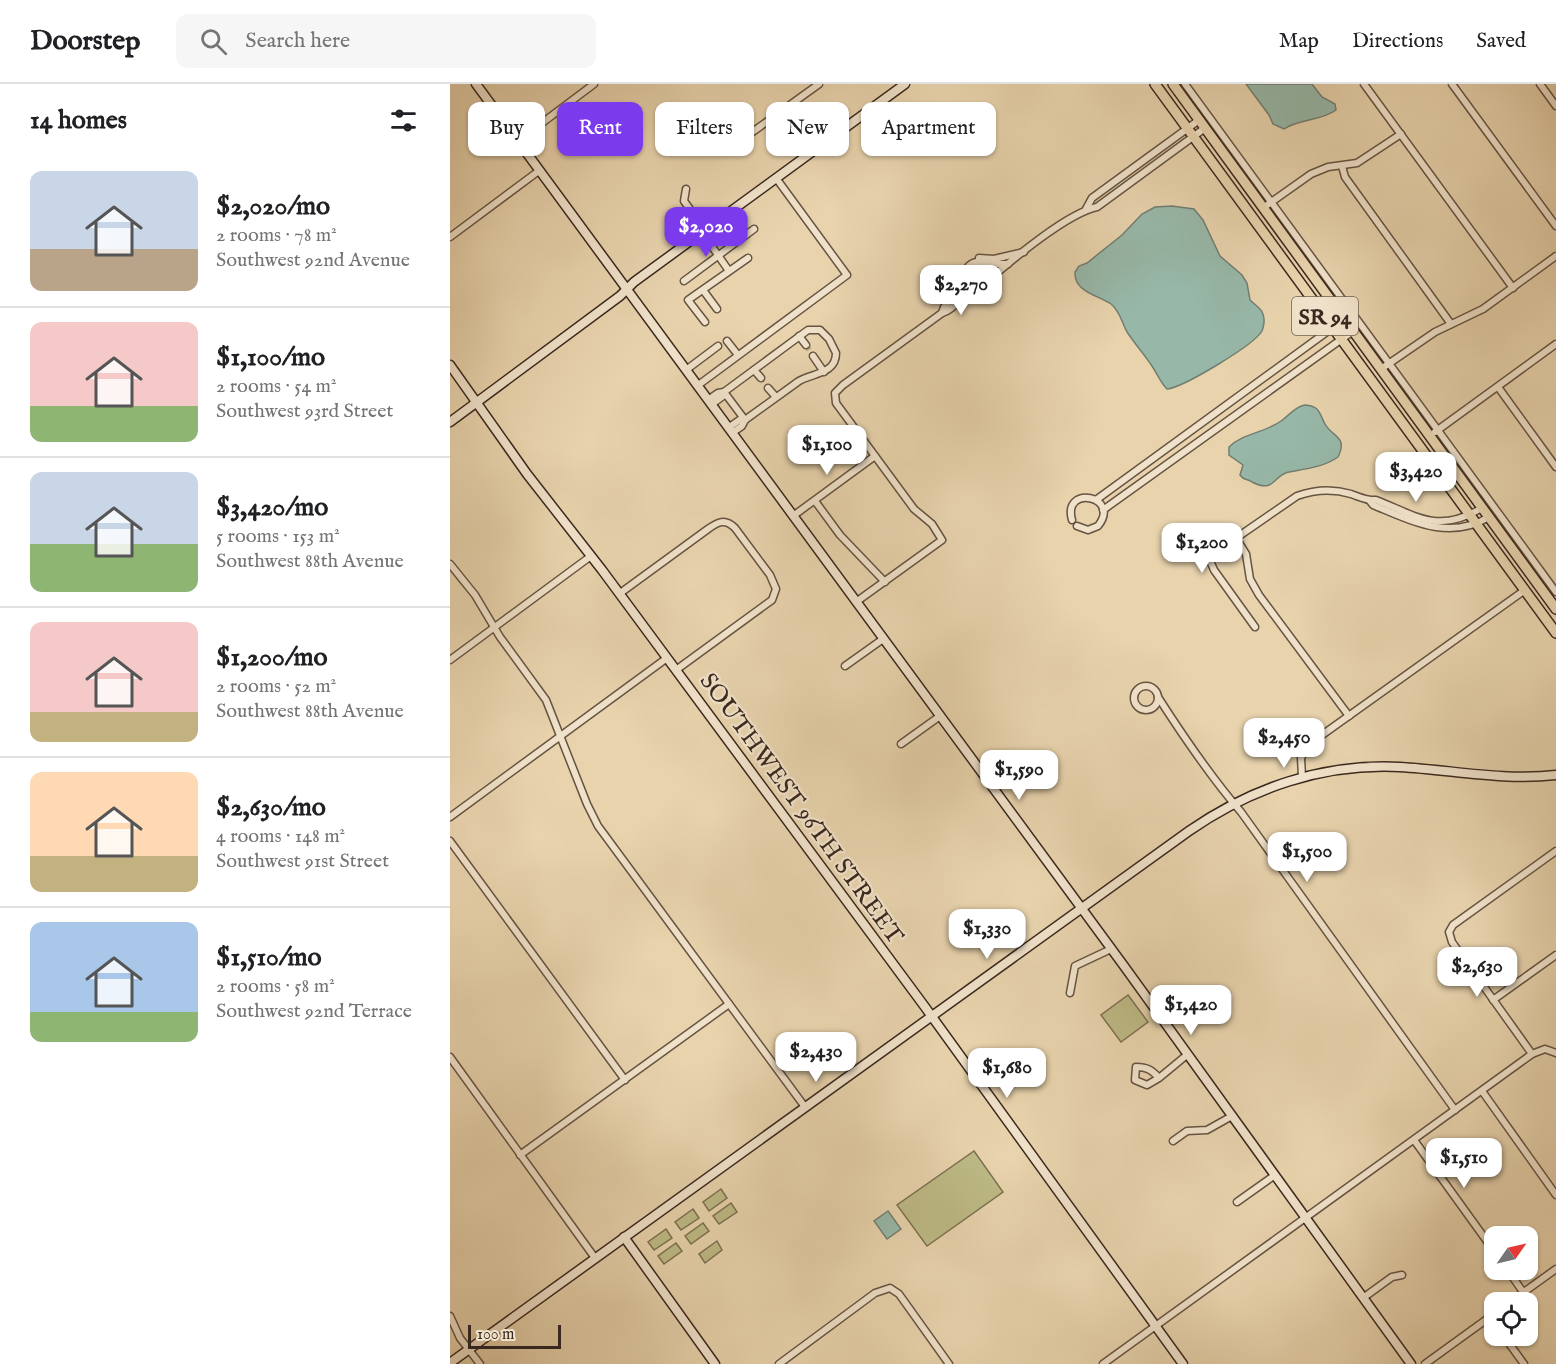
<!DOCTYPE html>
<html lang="en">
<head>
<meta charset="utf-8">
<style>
  body { margin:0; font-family:"IM FELL English",serif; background:#f6f6f6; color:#202124; height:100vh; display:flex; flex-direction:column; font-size:22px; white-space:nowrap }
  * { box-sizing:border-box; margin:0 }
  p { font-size:20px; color:#757577 }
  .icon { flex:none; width:33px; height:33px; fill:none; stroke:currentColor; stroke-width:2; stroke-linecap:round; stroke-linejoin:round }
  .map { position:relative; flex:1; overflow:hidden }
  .details { display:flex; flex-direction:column; background:#fff; width:450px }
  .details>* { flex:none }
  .top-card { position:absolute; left:18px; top:18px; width:570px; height:54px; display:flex; gap:12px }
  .needle { width:39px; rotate:56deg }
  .buttons { position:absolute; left:1034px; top:1142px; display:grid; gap:12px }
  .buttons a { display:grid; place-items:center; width:54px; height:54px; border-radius:12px; background:#fff; box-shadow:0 2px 4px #0004; font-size:30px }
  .scale { position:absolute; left:18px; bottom:15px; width:93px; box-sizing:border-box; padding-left:6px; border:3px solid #3a281e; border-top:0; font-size:16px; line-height:21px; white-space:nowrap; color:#3a281e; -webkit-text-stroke:4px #f0e2ca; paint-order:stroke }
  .price { position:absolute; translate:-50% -51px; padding:0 14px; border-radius:12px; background:#fff; color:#222; font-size:20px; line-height:39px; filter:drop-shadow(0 2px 3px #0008) }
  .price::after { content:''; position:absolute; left:50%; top:36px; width:18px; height:14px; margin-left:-9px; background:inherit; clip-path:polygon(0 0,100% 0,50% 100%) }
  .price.current { background:#7c3aed; color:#fff }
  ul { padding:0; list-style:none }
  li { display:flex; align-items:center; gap:18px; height:150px; padding:0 30px }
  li+li { border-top:2px solid #e0e0e0 }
  li span { display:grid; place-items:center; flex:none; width:168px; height:120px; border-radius:12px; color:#555 }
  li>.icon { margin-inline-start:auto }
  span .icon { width:72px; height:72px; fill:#fffc; stroke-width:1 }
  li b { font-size:26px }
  h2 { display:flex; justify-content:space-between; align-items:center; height:72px; padding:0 30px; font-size:26px }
  .chip { padding:0 21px; border-radius:12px; background:#fff; box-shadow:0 2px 4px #0004; font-size:21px; line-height:54px }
  .chip.current { background:#7c3aed; color:#fff }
  header { display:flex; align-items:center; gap:36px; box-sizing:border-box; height:84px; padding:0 30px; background:#fff; border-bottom:2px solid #e0e0e0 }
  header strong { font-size:28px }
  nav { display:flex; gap:33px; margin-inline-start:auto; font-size:21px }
  .search { width:420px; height:54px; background:#f6f6f6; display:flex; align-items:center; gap:15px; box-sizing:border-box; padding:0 21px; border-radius:12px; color:#757577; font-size:22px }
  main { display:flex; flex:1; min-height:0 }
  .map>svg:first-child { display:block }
  .green { fill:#bdba85; stroke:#7c7152; stroke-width:1.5 }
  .water { fill:#97b8a9; stroke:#727e71; stroke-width:1.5 }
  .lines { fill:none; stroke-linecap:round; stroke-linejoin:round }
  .street-tunnel { stroke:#c5b190; stroke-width:6; stroke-dasharray:6 3; stroke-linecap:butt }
  .street-casing { stroke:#665342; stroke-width:9 }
  .secondary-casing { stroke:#3a281e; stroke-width:11 }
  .primary-casing { stroke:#3a281e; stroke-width:12 }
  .street { stroke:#f0e2ca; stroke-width:6 }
  .secondary { stroke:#f0e2ca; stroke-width:8 }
  .primary { stroke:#e8d3ad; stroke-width:9 }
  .labels { text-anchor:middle; stroke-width:4.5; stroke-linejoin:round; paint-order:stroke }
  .shield { fill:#f0e2ca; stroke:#716052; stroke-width:1.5 }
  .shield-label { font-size:22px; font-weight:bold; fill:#3a281e }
  .street-label { font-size:24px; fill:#3a281e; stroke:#f0e2ca }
</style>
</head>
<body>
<header>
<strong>Doorstep</strong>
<div class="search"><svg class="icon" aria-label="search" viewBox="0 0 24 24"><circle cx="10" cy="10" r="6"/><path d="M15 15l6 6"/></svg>Search here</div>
<nav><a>Map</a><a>Directions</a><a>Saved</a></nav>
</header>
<main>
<section class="details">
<h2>14 homes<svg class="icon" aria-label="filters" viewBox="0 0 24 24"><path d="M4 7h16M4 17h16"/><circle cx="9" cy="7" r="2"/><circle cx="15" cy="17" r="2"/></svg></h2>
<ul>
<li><span style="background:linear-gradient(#c9d6e8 65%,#b9a48a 0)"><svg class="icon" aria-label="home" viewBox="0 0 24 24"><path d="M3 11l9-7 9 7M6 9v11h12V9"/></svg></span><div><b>$2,020/mo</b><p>2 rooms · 78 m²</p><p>Southwest 92nd Avenue</p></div></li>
<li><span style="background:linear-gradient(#f6c9c9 70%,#8fb573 0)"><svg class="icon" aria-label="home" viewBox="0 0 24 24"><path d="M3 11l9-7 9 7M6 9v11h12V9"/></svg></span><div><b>$1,100/mo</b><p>2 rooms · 54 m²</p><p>Southwest 93rd Street</p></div></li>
<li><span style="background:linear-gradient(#c9d6e8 60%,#8fb573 0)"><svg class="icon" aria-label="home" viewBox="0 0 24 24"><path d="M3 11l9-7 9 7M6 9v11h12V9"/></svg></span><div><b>$3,420/mo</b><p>5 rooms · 153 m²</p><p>Southwest 88th Avenue</p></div></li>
<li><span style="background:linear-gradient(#f6c9c9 75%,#c2b280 0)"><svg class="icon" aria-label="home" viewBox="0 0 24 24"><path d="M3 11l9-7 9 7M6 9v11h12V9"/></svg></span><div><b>$1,200/mo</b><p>2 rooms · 52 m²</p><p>Southwest 88th Avenue</p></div></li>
<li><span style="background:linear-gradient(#ffd9b3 70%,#c2b280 0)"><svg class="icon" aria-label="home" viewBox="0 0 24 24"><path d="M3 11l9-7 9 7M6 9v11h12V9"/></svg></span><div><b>$2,630/mo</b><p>4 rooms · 148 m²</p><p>Southwest 91st Street</p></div></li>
<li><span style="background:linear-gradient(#a9c7e8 75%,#8fb573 0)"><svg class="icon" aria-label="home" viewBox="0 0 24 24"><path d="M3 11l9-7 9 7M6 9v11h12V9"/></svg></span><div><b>$1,510/mo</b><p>2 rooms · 58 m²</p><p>Southwest 92nd Terrace</p></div></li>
</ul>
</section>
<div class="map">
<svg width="1106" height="1280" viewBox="0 0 1106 1280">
  <rect width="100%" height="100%" fill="#e8d3ad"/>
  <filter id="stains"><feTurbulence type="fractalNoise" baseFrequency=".00333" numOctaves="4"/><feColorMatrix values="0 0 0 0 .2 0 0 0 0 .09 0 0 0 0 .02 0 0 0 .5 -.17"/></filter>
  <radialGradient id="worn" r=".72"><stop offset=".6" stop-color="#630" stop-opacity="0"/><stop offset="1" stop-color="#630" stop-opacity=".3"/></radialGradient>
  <g class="green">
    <polygon points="678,911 698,938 671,958 651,931"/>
    <polygon points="524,1067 553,1108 477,1162 447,1121"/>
    <polygon points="271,1105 277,1114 259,1127 253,1118"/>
    <polygon points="281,1119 287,1128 269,1140 263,1132"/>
    <polygon points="243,1125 249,1134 231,1146 225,1138"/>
    <polygon points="253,1139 259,1147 241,1160 235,1152"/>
    <polygon points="216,1145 222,1154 204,1166 198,1158"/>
    <polygon points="267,1157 272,1166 255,1179 249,1170"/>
    <polygon points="226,1159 232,1167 214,1180 208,1172"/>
  </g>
  <g class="water">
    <path d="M796 0H862L872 13 885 20 886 26C871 37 849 35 834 45L823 40 819 31Z"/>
    <path d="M722 122 744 125 753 136 770 172 792 191 797 199 800 216C807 223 815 226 814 238 814 241 813 244 812 247 804 261 734 303 717 305 710 298 708 291 702 282 694 270 685 260 677 248 672 239 670 227 661 220 648 211 624 208 625 188L629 182 637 179 672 151 692 130 705 123Z"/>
    <path d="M855 321C870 322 869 329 875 340 883 354 898 352 888 373 874 383 855 385 839 388 824 390 825 410 802 398 797 394 794 397 790 391L793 381 779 371V363C793 349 815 349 831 337 840 331 844 323 855 321Z"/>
    <polygon points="438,1127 451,1145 437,1155 424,1137"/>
  </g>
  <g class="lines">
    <polyline class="street-tunnel" points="356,261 363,272"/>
    <defs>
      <g id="street">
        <polyline points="735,0 1106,508"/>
        <polyline points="914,0 1063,204"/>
        <polyline points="1002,0 1106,142"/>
        <polyline points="1090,0 1106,22"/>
        <polyline points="297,52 369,0"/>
        <polyline points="68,57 144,0"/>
        <polyline points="892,82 895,93 1001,240"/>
        <polyline points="236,105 234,117 255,146"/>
        <polyline points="813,124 861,90 878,83 907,79 951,50"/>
        <polyline points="636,125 642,114 749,36"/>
        <polyline points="252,148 279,187"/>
        <polyline points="0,153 90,86"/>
        <polyline points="529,174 544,175 574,168"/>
        <circle cx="528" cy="191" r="13"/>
        <polyline points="535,180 558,180"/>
        <path d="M540 195C564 174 618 129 647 123L755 44"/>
        <polyline points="234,197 304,145"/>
        <polyline points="253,206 267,225"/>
        <polyline points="492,229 494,223 508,208 515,192"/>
        <polyline points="255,238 238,216 298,174"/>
        <polyline points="349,252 356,261"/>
        <polyline points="277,257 288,271"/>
        <polyline points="363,272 374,288"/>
        <polyline points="931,285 985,248 1033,225 1106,172"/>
        <polyline points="236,286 268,262"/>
        <polyline points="304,286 311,294"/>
        <polyline points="247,302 397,191 326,94"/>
        <polyline points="1048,303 1106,383"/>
        <polyline points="318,304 326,313"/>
        <polyline points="274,308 295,336"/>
        <path d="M258 316 268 309 274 308 358 246H370L379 255 386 269C386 290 363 289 349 297L295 336 292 342 282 349"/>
        <polyline points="261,321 273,312 274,308"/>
        <polyline points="278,344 291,335 295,336"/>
        <polyline points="985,348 1106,260"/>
        <polyline points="646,416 878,247 885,246 896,238"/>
        <path d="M919 416 923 421C962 437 999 457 1039 433"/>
        <polyline points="365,417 390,451 435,498"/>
        <polyline points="653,426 903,247"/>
        <polyline points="343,432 425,372"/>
        <path d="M622 436C612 400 672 412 648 442L638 446 627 442"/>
        <polyline points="786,454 796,470 800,495 809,511 899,632"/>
        <polyline points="0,480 25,511 50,553 96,616 137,720 148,742 355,1023"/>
        <path d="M169 510 258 445C268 438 275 434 285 444L320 491 326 505 322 516 226 586"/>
        <path d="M406 518 492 456 482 440 464 425 386 319 385 309 393 301 492 229C507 225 511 208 526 204"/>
        <path d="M805 543 764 486 761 479 763 470 847 412C864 406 884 405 901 410 910 413 917 417 926 416 969 433 988 450 1032 424"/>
        <polyline points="0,576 141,472"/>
        <polyline points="395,582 433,555"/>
        <circle cx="696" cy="614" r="12"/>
        <path d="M708 613C733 652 760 692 791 728L1005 1026"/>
        <polyline points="451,660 490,632"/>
        <polyline points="852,693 851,674 858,661 1075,506"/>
        <polyline points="0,733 217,574"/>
        <polyline points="0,757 175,996"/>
        <polyline points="620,909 625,882 661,865"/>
        <polyline points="1043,916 1106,871"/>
        <polyline points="1082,970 1002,858 999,848 1003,841 1106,767"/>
        <polyline points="0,973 145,1174"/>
        <path d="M709 994C702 986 697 983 686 983L685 996 697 1001 709 994 738 970"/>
        <polyline points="1032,1007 1106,1111"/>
        <polyline points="964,1056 1044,1167"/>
        <polyline points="723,1057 737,1047 757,1046 782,1032"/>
        <polyline points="70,1071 279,920"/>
        <polyline points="787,1118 825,1091"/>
        <polyline points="1057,1185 1073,1208"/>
        <polyline points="913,1214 942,1193 952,1191"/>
        <polyline points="1060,1218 1106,1185"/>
        <polyline points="0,1232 10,1254 30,1280"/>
        <polyline points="1053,1251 1074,1280"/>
        <polyline points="329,1280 425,1209 440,1204 449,1210 499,1280"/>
        <polyline points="653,1280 1082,970 1095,965 1106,969"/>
        <polyline points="975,1280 1044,1230"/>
      </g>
      <g id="secondary">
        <polyline points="26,0 674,882 961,1280"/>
        <polyline points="0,281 77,390 152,486 475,923 733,1280"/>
        <polyline points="0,338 170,212 184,198 455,0"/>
        <polyline points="174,1153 265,1280"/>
        <path d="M0 1279 739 747C801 704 873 679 950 683 1003 686 1053 697 1106 691"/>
      </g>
      <g id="primary">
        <polyline points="705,0 1106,549"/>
        <polyline points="723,0 1106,525"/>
      </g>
    </defs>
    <use href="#street" class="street-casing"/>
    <use href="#secondary" class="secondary-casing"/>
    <use href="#primary" class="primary-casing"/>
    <use href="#street" class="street"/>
    <use href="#secondary" class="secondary"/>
    <use href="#primary" class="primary"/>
  </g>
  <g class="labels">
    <rect class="shield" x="842" y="213" width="66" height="38" rx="4.5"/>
    <g class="shield-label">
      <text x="875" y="240">SR 94</text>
    </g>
    <g class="street-label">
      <text transform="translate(352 724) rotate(54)" y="8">SOUTHWEST 96TH STREET</text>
    </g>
  </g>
  <rect width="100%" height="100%" filter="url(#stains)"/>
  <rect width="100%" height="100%" fill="url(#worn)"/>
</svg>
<div class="buttons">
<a><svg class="needle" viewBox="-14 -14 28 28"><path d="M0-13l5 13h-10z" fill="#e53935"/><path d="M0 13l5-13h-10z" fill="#757577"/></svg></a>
<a><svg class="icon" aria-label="locate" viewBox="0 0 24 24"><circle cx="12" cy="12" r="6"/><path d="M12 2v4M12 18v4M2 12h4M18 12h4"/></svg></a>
</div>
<div class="scale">100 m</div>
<b class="price current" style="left:256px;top:174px">$2,020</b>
<b class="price" style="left:511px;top:232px">$2,270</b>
<b class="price" style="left:377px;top:392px">$1,100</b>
<b class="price" style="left:966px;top:419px">$3,420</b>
<b class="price" style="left:752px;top:490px">$1,200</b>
<b class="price" style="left:834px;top:685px">$2,450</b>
<b class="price" style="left:569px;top:717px">$1,590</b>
<b class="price" style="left:857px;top:799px">$1,500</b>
<b class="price" style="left:537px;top:876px">$1,330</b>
<b class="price" style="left:1027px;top:914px">$2,630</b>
<b class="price" style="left:741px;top:952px">$1,420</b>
<b class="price" style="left:366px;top:999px">$2,430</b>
<b class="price" style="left:557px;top:1015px">$1,680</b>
<b class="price" style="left:1014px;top:1105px">$1,510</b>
<div class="top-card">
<a class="chip">Buy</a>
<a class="chip current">Rent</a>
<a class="chip">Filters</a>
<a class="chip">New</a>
<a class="chip">Apartment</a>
</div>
</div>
</main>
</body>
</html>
